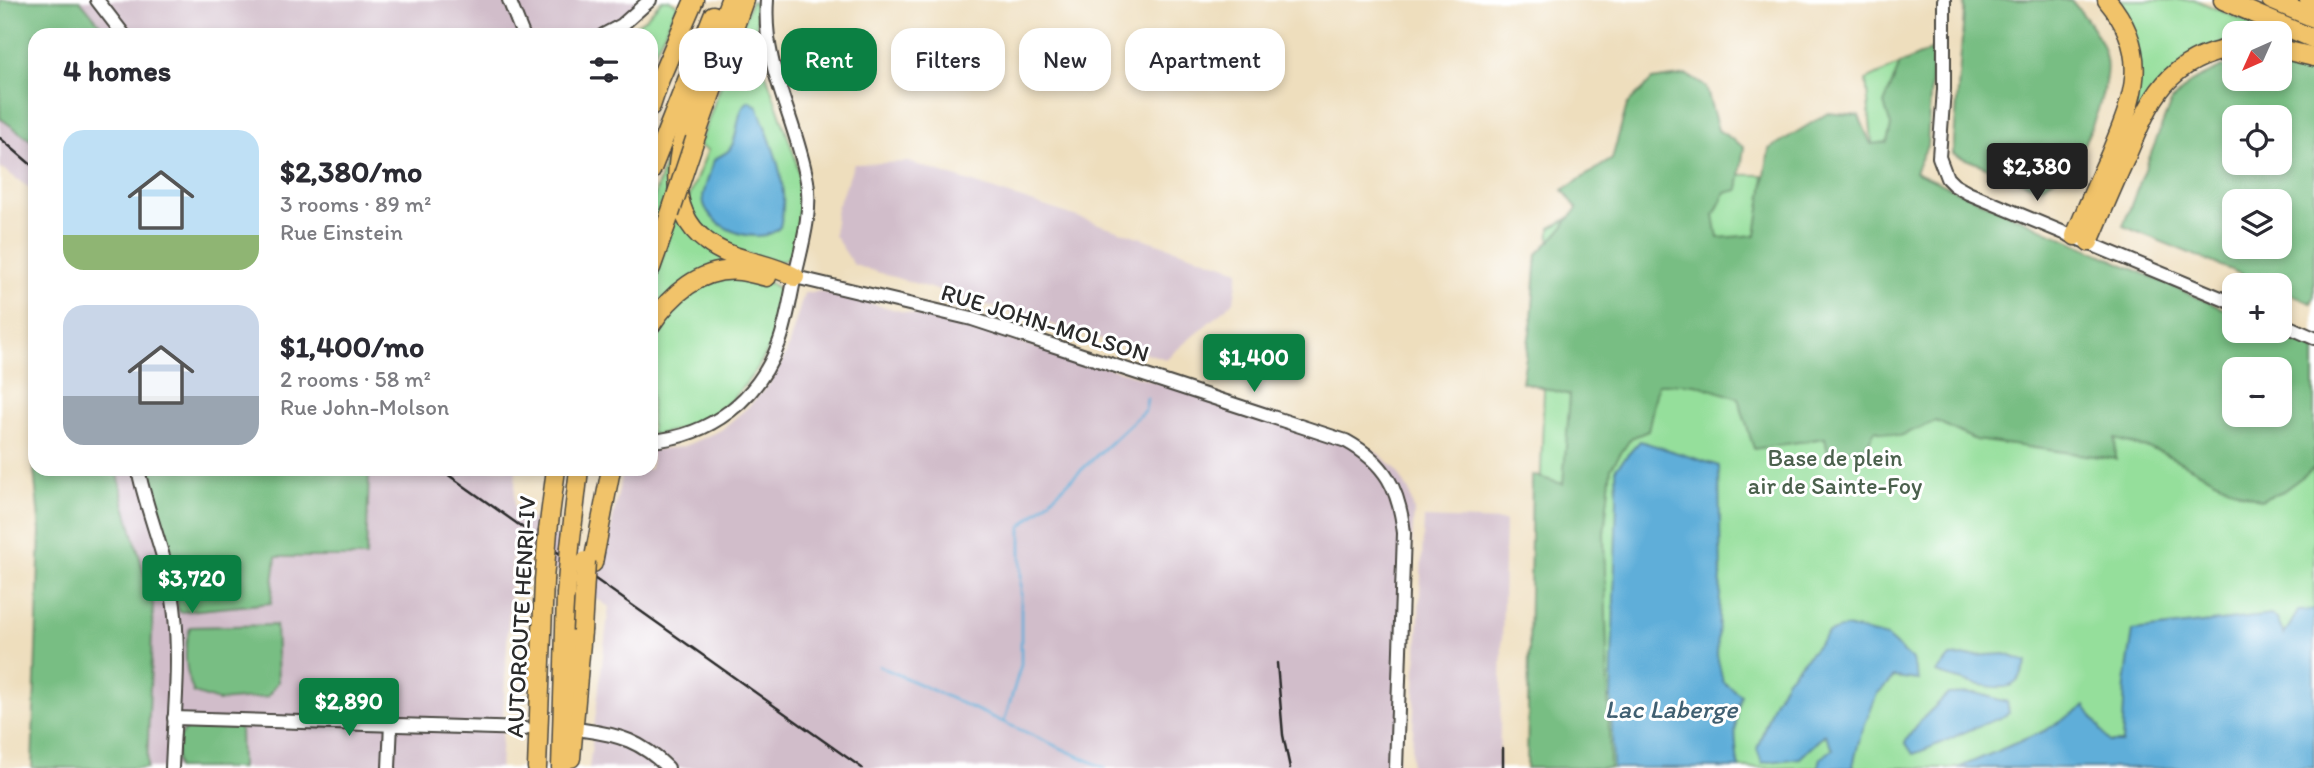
<!DOCTYPE html>
<html lang="en">
<head>
<meta charset="utf-8">
<style>
  body { margin:0; font-family:Itim,sans-serif; background:#f2f2f3; color:#2b2b33; height:100vh; display:flex; flex-direction:column; font-size:26px; white-space:nowrap }
  * { box-sizing:border-box; margin:0 }
  p { font-size:23px; color:#7c7c81 }
  .icon { flex:none; width:38px; height:38px; fill:none; stroke:currentColor; stroke-width:2; stroke-linecap:round; stroke-linejoin:round }
  .map { position:relative; flex:1; overflow:hidden }
  .details { position:absolute; left:28px; top:28px; width:630px; height:448px; display:flex; flex-direction:column; background:#fff; border-radius:21px; box-shadow:0 4px 10px #0003 }
  .details>* { flex:none }
  .guide { position:absolute; left:679px; top:28px; width:665px; height:63px; display:flex; gap:14px }
  .needle { width:46px; rotate:225deg }
  .fabs { position:absolute; left:2222px; top:21px; display:grid; gap:14px }
  .fabs a { display:grid; place-items:center; width:70px; height:70px; border-radius:14px; background:#fff; box-shadow:0 4px 10px #0003; font-size:35px }
  .price { position:absolute; translate:-50% -60px; padding:0 16px; border-radius:7px; background:#0b8043; color:#fff; font-size:23px; line-height:46px; filter:drop-shadow(0 2px 4px #0008) }
  .price::after { content:''; position:absolute; left:50%; top:42px; width:21px; height:16px; margin-left:-10px; background:inherit; clip-path:polygon(0 0,100% 0,50% 100%) }
  .price.selected { background:#222; color:#fff }
  ul { padding:0; list-style:none }
  li { display:flex; align-items:center; gap:21px; height:175px; padding:0 35px }
  li span { display:grid; place-items:center; flex:none; width:196px; height:140px; border-radius:21px; color:#555 }
  li>.icon { margin-inline-start:auto }
  span .icon { width:84px; height:84px; fill:#fffc; stroke-width:1 }
  li b { font-size:30px }
  h2 { display:flex; justify-content:space-between; align-items:center; height:84px; padding:0 35px; font-size:30px }
  .pill { padding:0 24px; border-radius:21px; background:#fff; box-shadow:0 4px 10px #0003; font-size:24px; line-height:63px }
  .pill.selected { background:#0b8043; color:#fff }
  .map>svg:first-child { display:block }
  .industrial { fill:#d1bdca }
  .green { fill:#95df9b; stroke:#608563; stroke-width:2; fill-rule:evenodd }
  .forest { fill:#78be83; stroke:#527457; stroke-width:2; fill-rule:evenodd }
  .water { fill:#5faed9; stroke:#456c82; stroke-width:2 }
  .lines { fill:none; stroke-linecap:round; stroke-linejoin:round }
  .stream { stroke:#5faed9; stroke-width:2.5 }
  .minor-casing { stroke:#484641; stroke-width:16 }
  .highway-casing { stroke:#484641; stroke-width:21 }
  .minor { stroke:#fff; stroke-width:12 }
  .highway { stroke:#f1c36a; stroke-width:18 }
  .rail { stroke:#2b2b2b; stroke-width:2.5 }
  .highway-bridge-casing { stroke:#484641; stroke-width:21; stroke-linecap:butt }
  .highway-bridge { stroke:#f1c36a; stroke-width:18 }
  .labels { text-anchor:middle; stroke-width:6; stroke-linejoin:round; paint-order:stroke }
  .street-label { font-size:24px; fill:#2b2b2b; stroke:#fff }
  .park-label { font-size:24px; fill:#4b614d; stroke:#fff }
  .water-label { font-size:26px; font-style:italic; fill:#405f71; stroke:#fff }
</style>
</head>
<body>
<div class="map">
<svg width="2314" height="768" viewBox="0 0 2314 768">
  <rect width="100%" height="100%" fill="#fff"/>
  <filter id="ink" filterUnits="userSpaceOnUse"><feTurbulence type="fractalNoise" baseFrequency=".0143" numOctaves="2"/><feDisplacementMap in="SourceGraphic" scale="14" xChannelSelector="R" yChannelSelector="G"/><feConvolveMatrix kernelMatrix="1 2 1 2 8 2 1 2 1" color-interpolation-filters="sRGB"/></filter>
  <filter id="wash" filterUnits="userSpaceOnUse"><feTurbulence type="fractalNoise" baseFrequency=".00686" numOctaves="4" result="noise"/><feDisplacementMap in="SourceGraphic" scale="28" xChannelSelector="R" yChannelSelector="G"/><feGaussianBlur stdDeviation="1.57" result="paint"/><feColorMatrix in="noise" values="0 0 0 0 0 0 0 0 0 0 0 0 0 0 0 0 0 1.4 0 .05"/><feComposite in="paint" operator="in"/></filter>
  <g filter="url(#wash)">
    <rect width="100%" height="100%" fill="#eedebd"/>
    <g class="industrial">
      <polygon points="0,0 650,0 603,35 35,35 35,192 0,167"/>
      <polygon points="909,162 1239,270 1234,301 1166,359 854,265 834,235 836,210 854,164"/>
      <polygon points="821,291 976,330 1356,439 1379,454 1395,468 1409,491 1414,511 1397,768 589,768 609,607 513,540 500,768 32,768 40,531 34,469 35,451 35,469 516,469 514,506 602,572 623,469 651,469 651,450 682,447 721,430 748,407 768,385 786,354 804,293"/>
      <polygon points="1424,518 1505,521 1499,768 1411,768"/>
    </g>
    <g class="green">
      <polygon points="662,0 669,0 678,5 651,59 651,35 621,35 647,17"/>
      <polygon points="2114,0 2196,0 2272,33 2235,33 2235,43 2185,59 2102,198 2137,101"/>
      <polygon points="751,1 758,4 757,28 760,57 795,157 800,179 802,196 797,247 794,253 783,261 775,261 736,251 706,234 688,207 688,200 708,150 699,146"/>
      <path d="M1933 49 1898 179 2235 331 2314 356V768H1530L1550 228 1658 174 1763 175 1764 184 1874 161 1866 80ZM2235 369H2280V415H2235Z"/>
      <polygon points="673,139 677,139 673,186 651,245 651,207"/>
      <polygon points="678,210 732,260 651,313 651,289"/>
      <path d="M730 277 770 283 781 291C792 329 743 396 713 415 693 428 673 432 651 435V339L654 332 688 290Z"/>
    </g>
    <g class="forest">
      <polygon points="0,0 80,0 109,35 35,35 35,143 0,118"/>
      <path d="M1965 0H2071C2086 18 2102 36 2106 60 2111 84 2085 154 2066 170 2059 177 2048 182 2039 188L1953 154Z"/>
      <path d="M1933 49 1927 146 1915 172 2235 314V331H2273L2314 349V468L2283 491 2261 500 2239 492 2161 452 2115 439 2116 459 1975 440 1936 421 1900 436 1875 430 1866 447 1828 454 1825 438 1754 449 1738 398 1695 384H1658L1648 431 1631 438 1611 468 1604 534 1610 768H1527L1532 475 1563 484 1570 395 1522 382 1532 319 1537 254 1559 232 1577 208 1563 190 1612 159 1627 105 1652 80 1687 75 1706 87 1718 130 1744 147 1738 190 1725 193 1714 215 1718 238 1756 235 1769 149 1828 113 1859 116 1871 144 1887 142 1891 126 1884 104 1900 64ZM2235 369H2280V415H2235Z"/>
      <path d="M2235 66V79H2280V67L2314 74V297L2311 303 2280 290V285H2268L2123 226 2171 102 2191 82 2222 67ZM2280 117V163H2235V117ZM2280 201V247H2235V201Z"/>
      <polygon points="35,451 35,469 117,469 124,502 153,604 147,768 32,768 40,531 34,469"/>
      <polygon points="144,469 374,469 369,476 366,557 276,557 271,603 179,612 168,552 150,499"/>
      <path d="M276 625 278 682 267 697 218 701 194 693C185 673 183 648 190 627Z"/>
      <path d="M190 726H240L241 768H177C176 752 174 736 190 726Z"/>
    </g>
    <g class="water">
      <path d="M749 101 757 106C772 145 791 184 780 227 760 249 703 227 703 197 703 193 712 166 714 160 720 154 727 155 731 147 740 133 735 110 749 101Z"/>
      <path d="M1640 441 1719 466 1721 577 1717 655 1723 682 1741 695C1734 723 1734 740 1739 768H1613L1611 697 1617 498 1616 468Z"/>
      <polygon points="2314,610 2314,768 1958,768 2046,730 2085,706 2109,742 2122,742 2125,683 2133,631 2271,615 2277,619 2284,635 2298,611"/>
      <polygon points="1846,627 1887,637 1912,660 1919,680 1894,677 1877,694 1860,737 1853,766 1855,768 1818,768 1821,758 1833,749 1825,734 1800,758 1762,763 1757,749 1773,704 1787,679 1828,633"/>
      <path d="M2005 654 2027 662C2024 670 2020 681 2012 685 1999 693 1951 678 1936 673L1950 657Z"/>
      <path d="M1976 693 2007 702 2009 713C1998 721 1986 722 1974 728 1953 737 1934 747 1913 754L1905 742 1919 722 1948 694Z"/>
    </g>
    <g class="lines">
      <g class="stream">
        <polyline points="879,666 1105,768"/>
        <polyline points="1004,722 1021,665 1021,527 1145,410 1147,398"/>
      </g>
    </g>
  </g>
  <g filter="url(#ink)">
    <g class="lines">
      <defs>
        <g id="minor">
          <polyline points="97,0 124,35"/>
          <polyline points="509,0 523,35"/>
          <polyline points="1944,0 1944,89 1939,157 1947,178 1954,185 1968,193 2235,304"/>
          <polyline points="603,35 622,25 650,0"/>
          <path d="M795 277 972 319 1346 441C1386 463 1399 489 1404 533L1396 768"/>
          <polyline points="2280,323 2314,338"/>
          <path d="M651 441C710 436 758 400 779 343 787 322 790 298 795 276 802 245 812 213 807 181 796 117 762 68 767 0"/>
          <path d="M138 469C148 518 171 566 175 616 180 666 174 718 172 768"/>
          <polyline points="174,718 525,729"/>
          <path d="M583 730C620 735 641 741 668 768"/>
          <polyline points="389,768 391,723"/>
        </g>
        <g id="highway">
          <path d="M730 0C720 27 710 54 701 81 684 130 655 202 706 241 732 262 767 261 795 277"/>
          <polyline points="2223,0 2314,39"/>
          <polyline points="2271,0 2314,18"/>
          <polyline points="2309,0 2314,2"/>
          <polyline points="2280,49 2314,57"/>
          <polyline points="651,106 660,79 694,0"/>
          <polyline points="695,139 744,0"/>
          <polyline points="651,171 713,15"/>
          <path d="M2075 236C2086 210 2097 183 2109 157 2133 99 2153 55 2107 0"/>
          <path d="M2089 242C2101 214 2113 185 2126 157 2150 100 2167 58 2235 48"/>
          <polyline points="651,268 670,214"/>
          <path d="M651 325C670 295 701 267 740 271 749 272 758 275 767 277"/>
          <polyline points="548,531 556,469"/>
          <polyline points="570,547 579,469"/>
          <polyline points="593,563 611,469"/>
          <polyline points="571,758 582,631"/>
          <polyline points="537,768 544,580"/>
          <polyline points="561,768 566,595"/>
        </g>
      </defs>
      <use href="#minor" class="minor-casing"/>
      <use href="#highway" class="highway-casing"/>
      <use href="#minor" class="minor"/>
      <use href="#highway" class="highway"/>
      <g class="rail">
        <polyline points="0,138 35,168"/>
        <polyline points="440,469 862,768"/>
        <polyline points="1277,663 1283,735 1290,768"/>
        <polyline points="1503,768 1503,748"/>
      </g>
      <defs>
        <g id="highway-bridge">
          <polyline points="670,214 695,139"/>
          <polyline points="544,580 548,531"/>
          <polyline points="566,595 570,547"/>
          <polyline points="582,631 586,561"/>
        </g>
      </defs>
      <use href="#highway-bridge" class="highway-bridge-casing"/>
      <use href="#highway-bridge" class="highway-bridge"/>
    </g>
  </g>
  <g class="labels">
    <g class="street-label">
      <text transform="translate(1045 323) rotate(17)" y="8">RUE JOHN-MOLSON</text>
      <text transform="translate(521 617) rotate(-87)" y="8">AUTOROUTE HENRI-IV</text>
    </g>
    <g class="park-label">
      <text x="1835" y="466">Base de plein<tspan x="1835" dy="28">air de Sainte-Foy</tspan></text>
    </g>
    <g class="water-label">
      <text x="1671" y="718">Lac Laberge</text>
    </g>
  </g>
</svg>
<div class="fabs">
<a><svg class="needle" viewBox="-14 -14 28 28"><path d="M0-13l5 13h-10z" fill="#e53935"/><path d="M0 13l5-13h-10z" fill="#7c7c81"/></svg></a>
<a><svg class="icon" aria-label="locate" viewBox="0 0 24 24"><circle cx="12" cy="12" r="6"/><path d="M12 2v4M12 18v4M2 12h4M18 12h4"/></svg></a>
<a><svg class="icon" aria-label="layers" viewBox="0 0 24 24"><path d="M12 4l9 5-9 5-9-5zM3 14l9 5 9-5"/></svg></a>
<a>+</a>
<a>−</a>
</div>
<b class="price selected" style="left:2037px;top:203px">$2,380</b>
<b class="price" style="left:1254px;top:394px">$1,400</b>
<b class="price" style="left:192px;top:615px">$3,720</b>
<b class="price" style="left:349px;top:738px">$2,890</b>
<div class="guide">
<a class="pill">Buy</a>
<a class="pill selected">Rent</a>
<a class="pill">Filters</a>
<a class="pill">New</a>
<a class="pill">Apartment</a>
</div>
<section class="details">
<h2>4 homes<svg class="icon" aria-label="filters" viewBox="0 0 24 24"><path d="M4 7h16M4 17h16"/><circle cx="9" cy="7" r="2"/><circle cx="15" cy="17" r="2"/></svg></h2>
<ul>
<li><span style="background:linear-gradient(#bfe0f5 75%,#8fb573 0)"><svg class="icon" aria-label="home" viewBox="0 0 24 24"><path d="M3 11l9-7 9 7M6 9v11h12V9"/></svg></span><div><b>$2,380/mo</b><p>3 rooms · 89 m²</p><p>Rue Einstein</p></div></li>
<li><span style="background:linear-gradient(#c9d6e8 65%,#9aa5b1 0)"><svg class="icon" aria-label="home" viewBox="0 0 24 24"><path d="M3 11l9-7 9 7M6 9v11h12V9"/></svg></span><div><b>$1,400/mo</b><p>2 rooms · 58 m²</p><p>Rue John-Molson</p></div></li>
</ul>
</section>
</div>
</body>
</html>
